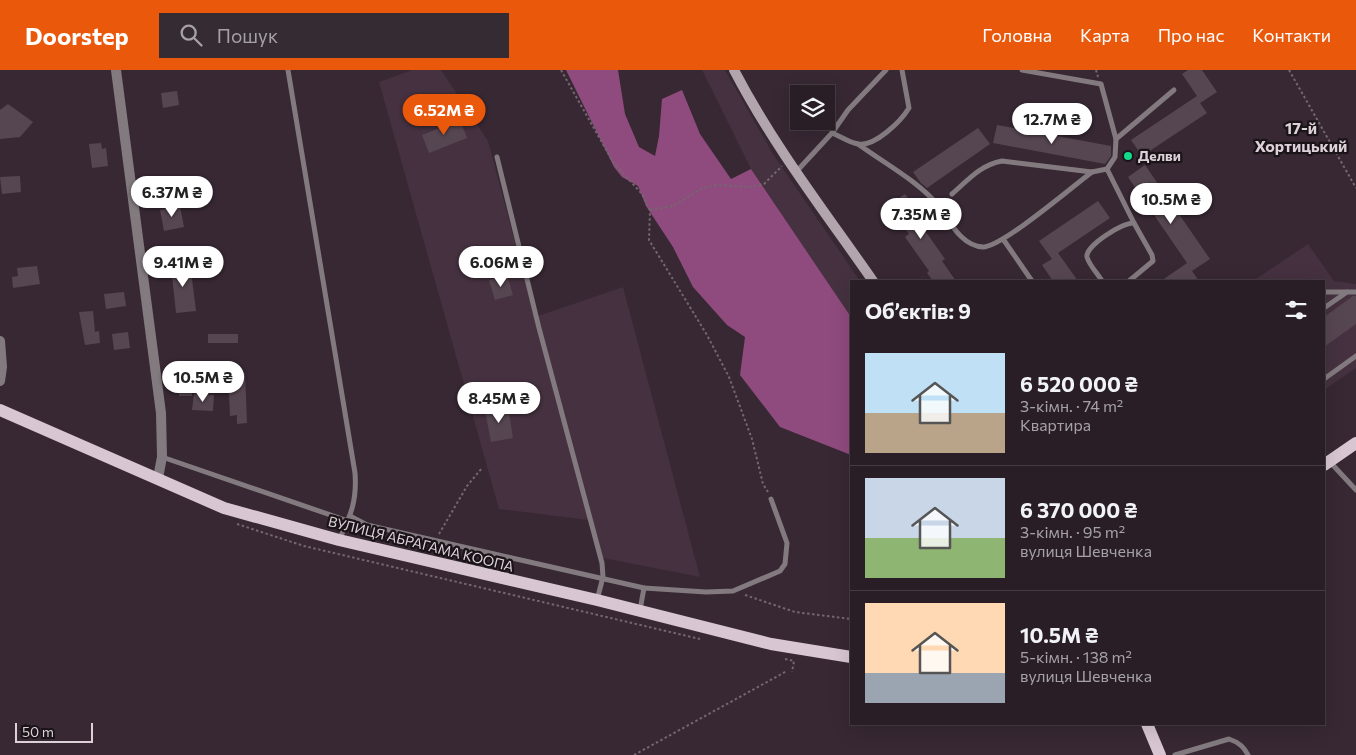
<!DOCTYPE html>
<html lang="uk">
<head>
<meta charset="utf-8">
<style>
  body { margin:0; font-family:Commissioner,sans-serif; background:#352b32; color:#f1f3f6; height:100vh; display:flex; flex-direction:column; font-size:19px; white-space:nowrap }
  * { box-sizing:border-box; margin:0 }
  p { font-size:16px; color:#a5a2a7 }
  .icon { flex:none; width:28px; height:28px; fill:none; stroke:currentColor; stroke-width:2; stroke-linecap:round; stroke-linejoin:round }
  .map { position:relative; flex:1; overflow:hidden }
  .drawer { position:absolute; left:850px; top:210px; width:475px; height:445px; display:flex; flex-direction:column; background:#291e26; border-radius:0px; box-shadow:0 5px 20px #0002,0 0 0 1px #453c43 }
  .drawer>* { flex:none }
  .tools { position:absolute; left:790px; top:15px; display:grid; gap:10px }
  .tools a { display:grid; place-items:center; width:45px; height:45px; border-radius:0px; background:#291e26; box-shadow:0 5px 20px #0002,0 0 0 1px #453c43; font-size:25px }
  .scale { position:absolute; left:15px; bottom:12px; width:78px; box-sizing:border-box; padding-left:5px; border:2px solid #dbd1d7; border-top:0; font-size:14px; line-height:18px; white-space:nowrap; color:#dbd1d7; -webkit-text-stroke:4px #1a1318; paint-order:stroke }
  .price { position:absolute; translate:-50% -42px; padding:0 11px; border-radius:18px; background:#fff; color:#222; font-size:16px; line-height:32px; filter:drop-shadow(0 1px 2px #0008) }
  .price::after { content:''; position:absolute; left:50%; top:30px; width:15px; height:11px; margin-left:-8px; background:inherit; clip-path:polygon(0 0,100% 0,50% 100%) }
  .price.on { background:#ea580c; color:#fff }
  ul { padding:0; list-style:none }
  li { display:flex; align-items:center; gap:15px; height:125px; padding:0 15px }
  li+li { border-top:1px solid #453c43 }
  li span { display:grid; place-items:center; flex:none; width:140px; height:100px; border-radius:0px; color:#555 }
  li>.icon { margin-inline-start:auto }
  span .icon { width:60px; height:60px; fill:#fffc; stroke-width:1 }
  li b { font-size:21px }
  h2 { display:flex; justify-content:space-between; align-items:center; height:60px; padding:0 15px; font-size:21px }
  header { display:flex; align-items:center; gap:30px; box-sizing:border-box; height:70px; padding:0 25px; background:#ea580c; color:#fff }
  header strong { font-size:24px }
  nav { display:flex; gap:28px; margin-inline-start:auto; font-size:18px }
  .search { width:350px; height:45px; background:#352b32; display:flex; align-items:center; gap:12px; box-sizing:border-box; padding:0 18px; border-radius:0px; color:#a5a2a7; font-size:19px }
  .map>svg:first-child { display:block }
  .built { fill:#45313f }
  .forest { fill:#8f4b7d }
  .building { fill:#564651 }
  .lines { fill:none; stroke-linecap:round; stroke-linejoin:round }
  .path { stroke:#746770; stroke-width:2; stroke-dasharray:2.5 2.5; stroke-linecap:butt }
  .lane { stroke:#827a7f; stroke-width:5 }
  .street { stroke:#827a7f; stroke-width:10 }
  .secondary { stroke:#b2a5ae; stroke-width:10 }
  .primary { stroke:#d8c7d2; stroke-width:12 }
  .poi-dot { fill:#12d98a; stroke:#1a1318; stroke-width:2 }
  .labels { text-anchor:middle; stroke-width:4.5; stroke-linejoin:round; paint-order:stroke }
  .poi-label { font-size:14px; font-weight:bold; fill:#dbd1d7; stroke:#1a1318; text-anchor:start }
  .street-label { font-size:14px; fill:#dbd1d7; stroke:#1a1318 }
  .quarter-label { font-size:16px; font-weight:bold; fill:#dbd1d7; stroke:#1a1318 }
</style>
</head>
<body>
<header>
<strong>Doorstep</strong>
<div class="search"><svg class="icon" aria-label="search" viewBox="0 0 24 24"><circle cx="10" cy="10" r="6"/><path d="M15 15l6 6"/></svg>Пошук</div>
<nav><a>Головна</a><a>Карта</a><a>Про нас</a><a>Контакти</a></nav>
</header>
<div class="map">
<svg width="1356" height="685" viewBox="0 0 1356 685">
  <rect width="100%" height="100%" fill="#372833"/>
  <g class="built">
    <polygon points="412,0 441,0 488,71 535,247 623,217 700,507 598,487 588,450 499,439 379,12"/>
    <polygon points="702,0 725,0 773,84 860,211 851,211 851,247 751,99"/>
    <polygon points="1308,174 1334,211 1356,214 1356,298 1324,320 1324,211 1253,211"/>
  </g>
  <polygon class="forest" points="566,0 618,0 625,44 639,77 655,86 659,66 662,29 682,20 700,64 731,109 751,99 851,247 851,385 780,357 740,305 745,267 727,255 693,217 673,177 646,136 638,116 622,107 614,97"/>
  <g class="building">
    <polygon points="1188,0 1202,0 1217,22 1200,33 1207,43 1142,86 1131,70 1197,26 1182,4"/>
    <polygon points="177,21 179,35 163,38 161,23"/>
    <polygon points="8,34 33,52 20,67 0,69 0,40"/>
    <polygon points="460,50 467,68 429,83 422,65"/>
    <polygon points="997,55 1111,76 1111,86 1105,94 993,73"/>
    <polygon points="978,58 990,74 927,118 921,113 913,102"/>
    <polygon points="101,73 102,79 106,78 108,96 92,98 89,74"/>
    <polygon points="1145,95 1210,189 1192,201 1199,211 1161,211 1187,193 1128,107"/>
    <polygon points="20,106 21,122 2,124 0,107"/>
    <polygon points="192,108 195,130 177,133 174,110"/>
    <polygon points="905,124 925,152 921,155 945,189 942,191 956,211 933,211 927,203 929,201 905,167 909,164 889,135"/>
    <polygon points="1098,131 1110,148 1058,183 1078,211 1053,211 1042,195 1052,189 1039,171"/>
    <polygon points="180,136 184,157 164,161 160,140"/>
    <polygon points="190,193 196,241 176,243 171,196"/>
    <polygon points="37,196 40,214 13,218 12,207 18,206 17,198"/>
    <polygon points="507,205 513,225 495,230 489,210"/>
    <polygon points="124,222 126,236 106,239 104,224"/>
    <polygon points="1353,226 1356,226 1356,254 1324,277 1324,247"/>
    <polygon points="93,241 95,262 99,261 100,273 85,275 79,242"/>
    <polygon points="128,262 130,278 114,280 112,264"/>
    <rect x="208" y="264" width="30" height="9"/>
    <polygon points="228,303 245,303 247,353 237,354 237,345 230,346"/>
    <polygon points="178,314 192,314 192,326 179,326"/>
    <polygon points="194,324 214,325 213,341 192,340"/>
    <polygon points="508,337 513,368 491,372 485,341"/>
  </g>
  <g class="lines">
    <g class="path">
      <polyline points="561,0 613,92 642,124 650,140 649,170 707,265 729,307 752,369 763,414 768,422"/>
      <polyline points="1096,0 1098,7"/>
      <polyline points="1289,0 1356,118"/>
      <polyline points="650,140 673,136 702,118 718,115 750,117 764,114 782,96"/>
      <polyline points="237,454 304,476 700,569"/>
      <polyline points="439,464 467,416 482,398"/>
      <polyline points="745,525 795,542 851,549"/>
      <polyline points="785,589 794,591 792,602"/>
      <polyline points="634,685 787,601"/>
    </g>
    <g class="lane">
      <path d="M288 0 355 403C357 431 351 445 339 470"/>
      <polyline points="1022,0 1101,14 1116,69"/>
      <path d="M832 63C840 66 850 73 858 74 875 77 901 51 909 38L902 0"/>
      <path d="M858 74C884 93 916 110 937 134 949 149 960 176 983 177 1002 177 1072 117 1092 102"/>
      <polyline points="497,87 539,258 602,493 603,507 597,530"/>
      <polyline points="1107,99 1115,87 1116,69 1174,20"/>
      <polyline points="796,102 832,63 848,40 886,0"/>
      <path d="M952 124C967 111 980 95 1002 91L1092 102 1107 99 1134 153C1123 152 1085 176 1087 187 1089 195 1098 204 1102 211"/>
      <polyline points="1003,169 1032,211"/>
      <polyline points="1129,211 1153,191 1152,185 1134,153"/>
      <polyline points="1324,222 1347,222"/>
      <polyline points="1324,238 1347,222 1356,222"/>
      <polyline points="1324,309 1356,286"/>
      <polyline points="162,387 348,451"/>
      <polyline points="1330,392 1356,420"/>
      <polyline points="350,446 367,455 644,518"/>
      <polyline points="640,540 644,518 706,522 733,521 780,501 785,494 787,473 771,429"/>
      <path d="M1175 685 1229 669C1238 672 1244 676 1248 685"/>
    </g>
    <g class="street">
      <polyline points="116,0 161,343 162,387 158,408"/>
      <polyline points="0,271 2,297 0,311"/>
    </g>
    <path class="secondary" d="M734 0C773 75 825 142 873 211"/>
    <g class="primary">
      <polyline points="0,340 224,438 339,470 597,530 771,574 851,587"/>
      <polyline points="1324,395 1356,373"/>
      <polyline points="1147,654 1160,685"/>
    </g>
  </g>
  <circle class="poi-dot" cx="1128" cy="86" r="5"/>
  <g class="labels">
    <g class="poi-label">
      <text x="1138" y="91">Делви</text>
    </g>
    <g class="street-label">
      <text transform="translate(421 474) rotate(14)" y="5">ВУЛИЦЯ АБРАГАМА КООПА</text>
    </g>
    <g class="quarter-label">
      <text x="1301" y="64">17-й<tspan x="1301" dy="18">Хортицький</tspan></text>
    </g>
  </g>
</svg>
<div class="tools">
<a><svg class="icon" aria-label="layers" viewBox="0 0 24 24"><path d="M12 4l9 5-9 5-9-5zM3 14l9 5 9-5"/></svg></a>
</div>
<div class="scale">50 m</div>
<b class="price on" style="left:444px;top:66px">6.52M ₴</b>
<b class="price" style="left:1052px;top:75px">12.7M ₴</b>
<b class="price" style="left:172px;top:148px">6.37M ₴</b>
<b class="price" style="left:1171px;top:155px">10.5M ₴</b>
<b class="price" style="left:921px;top:170px">7.35M ₴</b>
<b class="price" style="left:183px;top:218px">9.41M ₴</b>
<b class="price" style="left:501px;top:218px">6.06M ₴</b>
<b class="price" style="left:203px;top:333px">10.5M ₴</b>
<b class="price" style="left:499px;top:354px">8.45M ₴</b>
<section class="drawer">
<h2>Об’єктів: 9<svg class="icon" aria-label="filters" viewBox="0 0 24 24"><path d="M4 7h16M4 17h16"/><circle cx="9" cy="7" r="2"/><circle cx="15" cy="17" r="2"/></svg></h2>
<ul>
<li><span style="background:linear-gradient(#bfe0f5 60%,#b9a48a 0)"><svg class="icon" aria-label="home" viewBox="0 0 24 24"><path d="M3 11l9-7 9 7M6 9v11h12V9"/></svg></span><div><b>6 520 000 ₴</b><p>3-кімн. · 74 m²</p><p>Квартира</p></div></li>
<li><span style="background:linear-gradient(#c9d6e8 60%,#8fb573 0)"><svg class="icon" aria-label="home" viewBox="0 0 24 24"><path d="M3 11l9-7 9 7M6 9v11h12V9"/></svg></span><div><b>6 370 000 ₴</b><p>3-кімн. · 95 m²</p><p>вулиця Шевченка</p></div></li>
<li><span style="background:linear-gradient(#ffd9b3 70%,#9aa5b1 0)"><svg class="icon" aria-label="home" viewBox="0 0 24 24"><path d="M3 11l9-7 9 7M6 9v11h12V9"/></svg></span><div><b>10.5M ₴</b><p>5-кімн. · 138 m²</p><p>вулиця Шевченка</p></div></li>
</ul>
</section>
</div>
</body>
</html>
